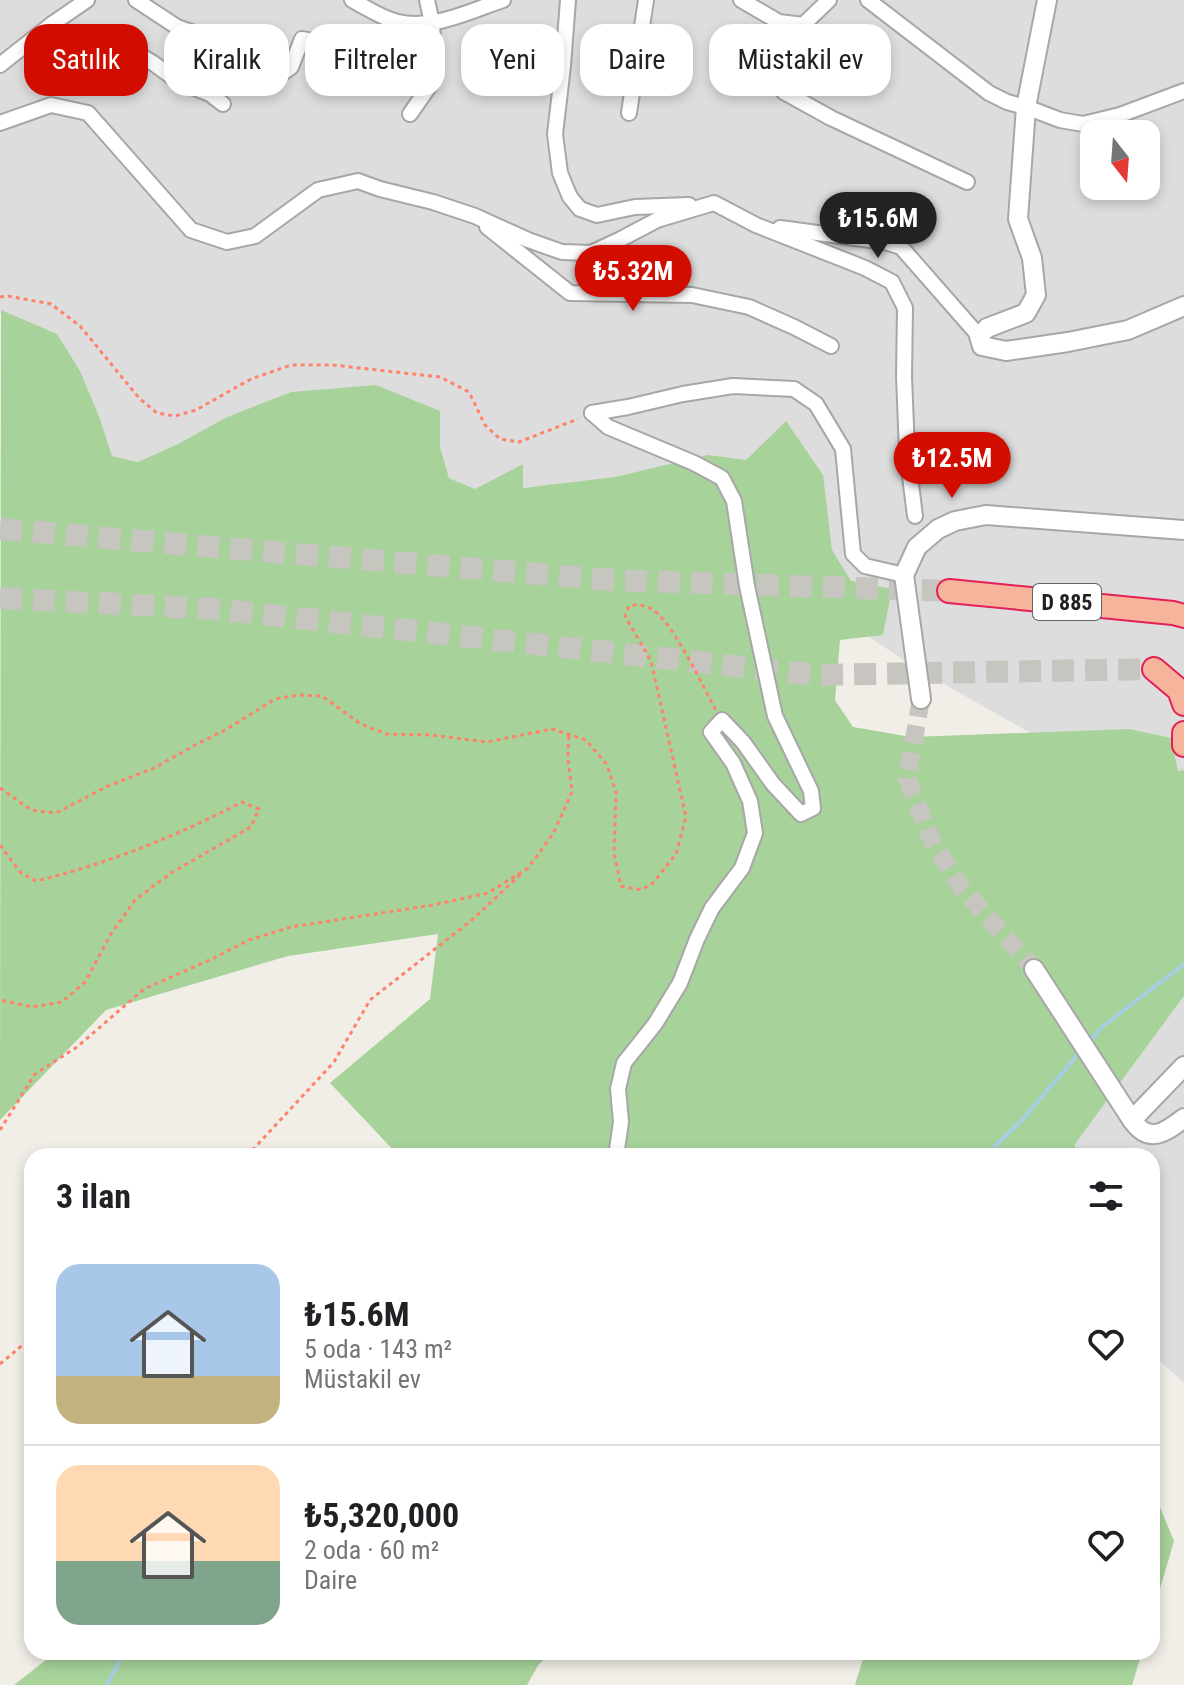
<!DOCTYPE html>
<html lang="tr">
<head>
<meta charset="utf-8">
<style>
  body { margin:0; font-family:"Roboto Condensed",sans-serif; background:#f2f2f2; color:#202124; height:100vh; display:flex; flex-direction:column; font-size:30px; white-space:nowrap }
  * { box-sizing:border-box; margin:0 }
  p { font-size:26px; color:#757577 }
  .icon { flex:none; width:44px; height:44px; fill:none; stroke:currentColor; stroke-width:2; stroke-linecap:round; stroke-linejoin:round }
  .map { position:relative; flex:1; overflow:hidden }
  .drawer { position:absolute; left:24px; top:1148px; width:1136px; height:512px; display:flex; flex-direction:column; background:#fff; border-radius:24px; box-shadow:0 4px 12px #0003 }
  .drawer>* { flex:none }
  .banner { position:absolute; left:24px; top:24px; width:1136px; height:72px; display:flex; gap:16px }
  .needle { width:52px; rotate:163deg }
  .fabs { position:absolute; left:1080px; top:120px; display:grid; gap:16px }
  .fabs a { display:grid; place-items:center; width:80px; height:80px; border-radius:16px; background:#fff; box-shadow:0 4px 12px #0003; font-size:40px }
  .price { position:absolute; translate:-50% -68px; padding:0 18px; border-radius:28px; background:#d10d00; color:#fff; font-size:26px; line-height:52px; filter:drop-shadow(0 2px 4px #0008) }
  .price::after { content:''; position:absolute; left:50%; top:48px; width:24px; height:18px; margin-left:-12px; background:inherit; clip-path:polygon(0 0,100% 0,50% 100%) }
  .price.current { background:#222; color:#fff }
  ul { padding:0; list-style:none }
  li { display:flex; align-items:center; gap:24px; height:200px; padding:0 32px }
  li+li { border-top:2px solid #e0e0e0 }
  li span { display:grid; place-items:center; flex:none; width:224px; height:160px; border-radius:24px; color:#555 }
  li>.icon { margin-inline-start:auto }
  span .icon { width:96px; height:96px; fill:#fffc; stroke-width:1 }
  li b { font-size:34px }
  h2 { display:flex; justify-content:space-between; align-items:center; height:96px; padding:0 32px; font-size:34px }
  .chip { padding:0 28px; border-radius:24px; background:#fff; box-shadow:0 4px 12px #0003; font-size:28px; line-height:72px }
  .chip.current { background:#d10d00; color:#fff }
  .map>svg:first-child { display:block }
  .residential { fill:#dedddd; fill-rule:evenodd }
  .forest { fill:#a7d29a }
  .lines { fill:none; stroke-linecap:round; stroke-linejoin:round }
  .stream { stroke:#a5cfe0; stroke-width:4 }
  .tertiary-tunnel { stroke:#c7c5bf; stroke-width:18; stroke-dasharray:18 9; stroke-linecap:butt }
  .trunk-tunnel { stroke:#c7c5bf; stroke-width:22; stroke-dasharray:22 11; stroke-linecap:butt }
  .minor-casing { stroke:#a7a7a7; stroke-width:18 }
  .tertiary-casing { stroke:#a7a7a7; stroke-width:22 }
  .trunk-casing { stroke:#e32057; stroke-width:26 }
  .path { stroke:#ff826a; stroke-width:3; stroke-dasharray:4 4; stroke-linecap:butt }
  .minor { stroke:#fff; stroke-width:14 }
  .tertiary { stroke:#fff; stroke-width:18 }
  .trunk { stroke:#f5b49b; stroke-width:22 }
  .labels { text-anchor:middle; stroke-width:6; stroke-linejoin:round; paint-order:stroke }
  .shield { fill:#fff; stroke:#636363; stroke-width:2 }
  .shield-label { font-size:22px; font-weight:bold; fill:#202020 }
</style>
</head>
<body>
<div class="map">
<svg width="1184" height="1685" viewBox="0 0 1184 1685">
  <rect width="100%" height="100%" fill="#f1eee7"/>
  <g class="residential">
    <path d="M0 0H1184V935L1110 778 914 667 757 562 615 478 523 488 515 468 475 489 449 478 440 447V411L291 392 227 417 178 444 139 462 112 456 100 419 0 311ZM1094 134H1146V186H1094Z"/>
    <polygon points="1184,996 1184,1383 1152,1354 1152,1156 1076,1156 1075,1144"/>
  </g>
  <g class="forest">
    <polygon points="1,310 57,334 80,371 100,419 112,456 138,462 178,444 227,417 291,392 376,385 440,411 440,447 449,478 475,489 523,464 523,488 615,477 708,455 746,460 786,421 823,475 832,550 851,581 892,589 883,635 840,640 835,700 853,727 911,737 1129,729 1171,738 1178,771 1184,770 1184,996 1075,1144 1076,1156 399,1156 330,1083 430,999 438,934 288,956 106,1010 0,1120"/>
    <polygon points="1152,1488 1174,1541 1152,1616"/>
    <polygon points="56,1652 553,1652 539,1664 527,1685 14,1685"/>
    <polygon points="865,1652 1142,1652 1132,1685 855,1685"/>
  </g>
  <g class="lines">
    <g class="stream">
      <polyline points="1089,1042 1102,1027 1184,964"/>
      <polyline points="985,1156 1023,1119 1080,1052"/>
      <polyline points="107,1685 124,1652"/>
    </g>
    <polyline class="tertiary-tunnel" points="921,699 907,779 932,841 961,887 1034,969"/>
    <g class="trunk-tunnel">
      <polyline points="0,529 612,580 949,591"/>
      <polyline points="0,598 215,609 817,675 1154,669"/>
    </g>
    <defs>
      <g id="minor">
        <polyline points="136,0 177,27 238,48 266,72 277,77 291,67 302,39 371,51 409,70 435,70"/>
        <path d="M352 0C367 8 381 18 398 22 433 30 470 11 503 0"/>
        <polyline points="568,0 563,66 555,134 560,173 570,197 580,209 597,215 635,207 689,205"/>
        <polyline points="741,0 779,22 803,25 829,0"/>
        <polyline points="868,0 989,93 1007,102 1026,107 1060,120 1083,124 1120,115 1184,91"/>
        <polyline points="52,24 62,32 94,37 123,45 153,63 179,82 210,94 223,104"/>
        <polyline points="803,25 776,54 770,77 784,92 831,118 967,182"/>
        <polyline points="0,65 52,24 87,0"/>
        <polyline points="629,113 646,0"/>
        <polyline points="410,114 435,78 432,23 427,0"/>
        <polyline points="0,123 51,105 88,113 191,230 227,242 255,236 318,190 358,181 380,189 433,202 475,216 528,240 562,252 591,253 621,239 657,220 714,203 756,225 865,268 892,282 905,308 904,376 907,452 915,516"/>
        <polyline points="487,227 570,293 692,295 749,307 794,327 831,346"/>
        <polyline points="780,228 885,242 901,247 979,336"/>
        <polyline points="592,413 608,427 694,463 722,478 734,501 747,586 775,716 811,791 813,808 801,814 773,784 743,742 722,720 711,732 733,763 750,801 755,833 742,868 712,908 697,939 680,983 655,1024 624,1063 618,1089 621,1122 616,1156"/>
        <polyline points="592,413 628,407 683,394 733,386 794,389 816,404 843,449 853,554 865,566 904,575"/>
      </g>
      <g id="tertiary">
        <polyline points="1047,0 1026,107 1018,219 1032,258 1036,295 1026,313 987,328 979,336 982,346 1006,351 1068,342 1128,330 1184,306"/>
        <polyline points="921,699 904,575 917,547 938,529 955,521 986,515 1184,530"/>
        <polyline points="1034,969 1132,1120"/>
        <path d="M1184 1066 1132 1120C1149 1145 1166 1132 1184 1118"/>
      </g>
      <g id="trunk">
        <polyline points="949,591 1173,613 1184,616"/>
        <polyline points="1154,669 1179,690 1184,704"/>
        <polyline points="1184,733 1184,745"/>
      </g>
    </defs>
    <use href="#minor" class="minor-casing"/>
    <use href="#tertiary" class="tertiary-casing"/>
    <use href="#trunk" class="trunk-casing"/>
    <g class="path">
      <polyline points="0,297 8,296 51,304 80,326 139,398 157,413 175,416 196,410 251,379 291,365 333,365 440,377 469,392 485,425 500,439 519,442 578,419"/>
      <path d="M0 788 31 810 56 813 108 786 154 768 195 745 227 729 275 699 299 695 322 696 361 724 386 734 432 735 487 742 552 729 586 740 607 765 616 792 614 853 621 886 641 890 653 883 676 854 686 817 651 661 625 616 629 606C638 604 645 605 653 610 672 621 703 687 716 710"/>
      <path d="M0 845 21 873 36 881C107 864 177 836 242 802L259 809 251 827 171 873 135 900 111 934 85 982 62 1002 32 1007 0 1000"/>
      <polyline points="0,1130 35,1074 77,1047 144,989 214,958 249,940 291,927 433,905 488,893 528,868 553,834 572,792 568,758 569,735"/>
      <polyline points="247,1156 334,1062 370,1000 472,920 522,873"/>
      <polyline points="0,1364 32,1337"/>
    </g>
    <use href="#minor" class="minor"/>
    <use href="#tertiary" class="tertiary"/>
    <use href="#trunk" class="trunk"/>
  </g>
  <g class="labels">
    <rect class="shield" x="1033" y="584" width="68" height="36" rx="6"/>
    <g class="shield-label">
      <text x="1067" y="610">D 885</text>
    </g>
  </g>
</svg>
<div class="fabs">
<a><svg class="needle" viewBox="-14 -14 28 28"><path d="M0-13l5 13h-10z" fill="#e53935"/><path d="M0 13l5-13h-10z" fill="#757577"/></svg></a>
</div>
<b class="price current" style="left:878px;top:260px">₺15.6M</b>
<b class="price" style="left:633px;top:313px">₺5.32M</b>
<b class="price" style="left:952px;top:500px">₺12.5M</b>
<div class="banner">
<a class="chip current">Satılık</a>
<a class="chip">Kiralık</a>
<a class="chip">Filtreler</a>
<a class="chip">Yeni</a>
<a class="chip">Daire</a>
<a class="chip">Müstakil ev</a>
</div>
<section class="drawer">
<h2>3 ilan<svg class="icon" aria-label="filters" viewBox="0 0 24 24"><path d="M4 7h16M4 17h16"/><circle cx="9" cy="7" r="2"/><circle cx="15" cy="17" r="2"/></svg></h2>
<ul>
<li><span style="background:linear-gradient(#a9c7e8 70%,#c2b280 0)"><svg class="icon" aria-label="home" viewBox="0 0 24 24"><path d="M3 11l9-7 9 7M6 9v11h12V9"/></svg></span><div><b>₺15.6M</b><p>5 oda · 143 m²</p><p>Müstakil ev</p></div><svg class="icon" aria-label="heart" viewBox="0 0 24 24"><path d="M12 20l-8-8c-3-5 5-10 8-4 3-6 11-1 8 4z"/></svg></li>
<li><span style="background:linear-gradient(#ffd9b3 60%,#7fa58c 0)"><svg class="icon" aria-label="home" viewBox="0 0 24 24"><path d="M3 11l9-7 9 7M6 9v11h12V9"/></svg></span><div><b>₺5,320,000</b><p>2 oda · 60 m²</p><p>Daire</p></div><svg class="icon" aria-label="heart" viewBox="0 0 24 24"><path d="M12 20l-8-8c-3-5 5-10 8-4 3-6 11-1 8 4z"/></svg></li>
</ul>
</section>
</div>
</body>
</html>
